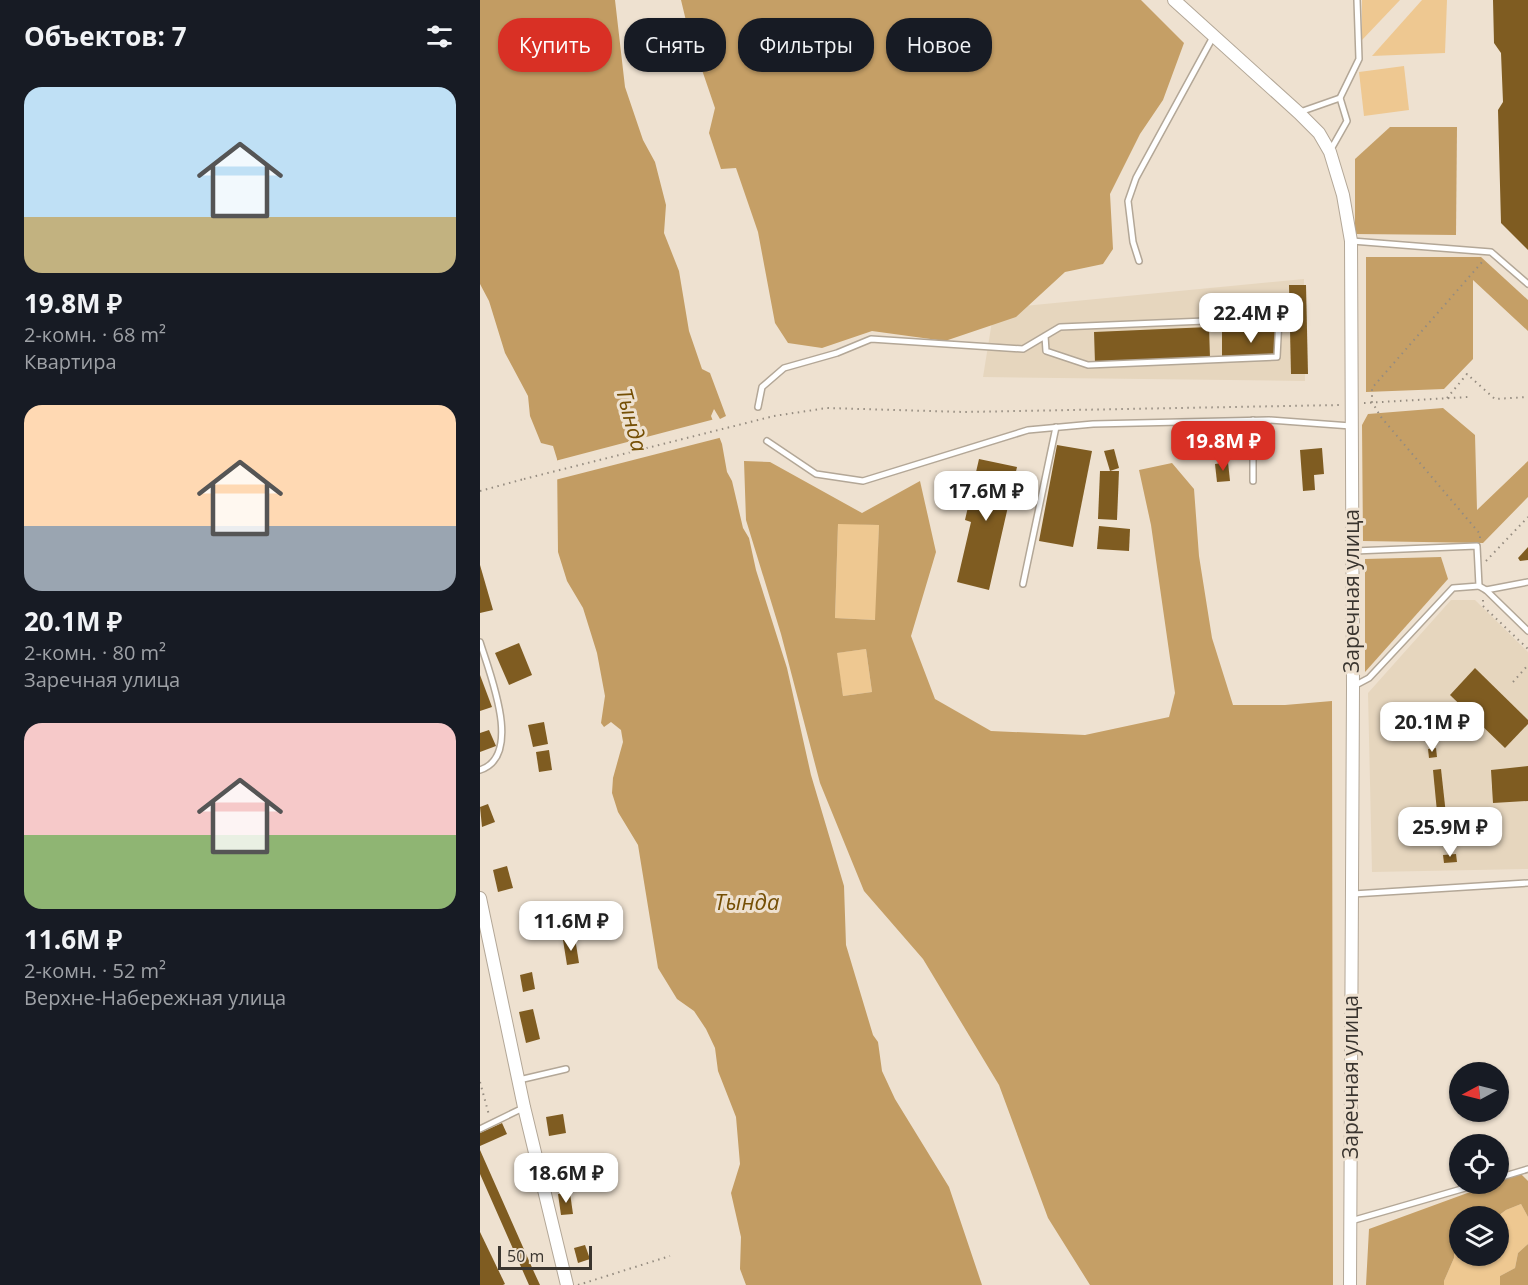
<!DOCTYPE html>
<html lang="ru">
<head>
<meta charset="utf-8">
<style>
  body { margin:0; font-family:"Open Sans",sans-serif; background:#242831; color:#f1f3f6; height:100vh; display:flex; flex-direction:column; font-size:22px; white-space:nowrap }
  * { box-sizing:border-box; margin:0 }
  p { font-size:20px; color:#9ea1a6 }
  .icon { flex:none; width:33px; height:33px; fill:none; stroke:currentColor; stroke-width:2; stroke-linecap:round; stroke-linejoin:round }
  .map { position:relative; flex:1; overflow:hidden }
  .sheet { display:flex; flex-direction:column; background:#171b24; width:480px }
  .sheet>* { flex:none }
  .top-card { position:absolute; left:18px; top:18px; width:570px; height:54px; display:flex; gap:12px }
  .needle { width:39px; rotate:263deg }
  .buttons { position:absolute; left:969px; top:1062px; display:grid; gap:12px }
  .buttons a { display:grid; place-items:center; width:60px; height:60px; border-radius:50%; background:#171b24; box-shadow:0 2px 4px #0004; font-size:30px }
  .scale { position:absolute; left:18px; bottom:15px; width:94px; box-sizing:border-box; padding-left:6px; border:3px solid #3a352f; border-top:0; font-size:16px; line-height:21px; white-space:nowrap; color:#3a352f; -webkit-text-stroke:4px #eee1d0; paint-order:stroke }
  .price { position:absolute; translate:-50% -51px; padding:0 14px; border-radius:12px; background:#fff; color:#222; font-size:20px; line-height:39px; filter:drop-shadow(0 2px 3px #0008) }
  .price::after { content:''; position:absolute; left:50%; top:36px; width:18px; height:14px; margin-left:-9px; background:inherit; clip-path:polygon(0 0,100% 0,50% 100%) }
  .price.current { background:#d93025; color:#fff }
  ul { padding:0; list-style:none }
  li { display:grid; align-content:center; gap:12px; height:318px; padding:0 24px }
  li span { display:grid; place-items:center; height:186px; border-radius:18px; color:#555 }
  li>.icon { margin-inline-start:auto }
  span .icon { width:108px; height:108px; fill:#fffc; stroke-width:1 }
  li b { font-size:26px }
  h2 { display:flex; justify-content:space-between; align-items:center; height:72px; padding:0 24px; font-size:26px }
  .tag { padding:0 21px; border-radius:24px; background:#171b24; box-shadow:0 2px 4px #0004; font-size:21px; line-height:54px }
  .tag.current { background:#d93025; color:#fff }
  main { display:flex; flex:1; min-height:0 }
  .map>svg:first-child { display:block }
  .built { fill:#e6d6be }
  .green { fill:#eec891 }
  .forest { fill:#c59f66; fill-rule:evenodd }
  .water { fill:#c29c63 }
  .pier { fill:#eee1d0 }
  .building { fill:#7f5c21 }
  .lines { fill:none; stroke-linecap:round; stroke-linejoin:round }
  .service-casing { stroke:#b3a797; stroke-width:8 }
  .tertiary-casing { stroke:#b3a797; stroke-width:14 }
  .path { stroke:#958c80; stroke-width:2; stroke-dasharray:1.5 4.5; stroke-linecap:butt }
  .service { stroke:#fff; stroke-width:5 }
  .tertiary { stroke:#fff; stroke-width:12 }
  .path-bridge { stroke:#958c80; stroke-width:2; stroke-dasharray:1.5 4.5; stroke-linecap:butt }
  .labels { text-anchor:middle; stroke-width:6; stroke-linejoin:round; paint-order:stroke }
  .street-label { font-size:21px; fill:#3a352f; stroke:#eee1d0 }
  .water-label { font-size:22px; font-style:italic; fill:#754f05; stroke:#eee1d0 }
</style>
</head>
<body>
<main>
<section class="sheet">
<h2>Объектов: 7<svg class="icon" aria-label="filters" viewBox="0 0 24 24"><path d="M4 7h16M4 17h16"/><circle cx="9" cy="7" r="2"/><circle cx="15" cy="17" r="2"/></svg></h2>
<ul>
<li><span style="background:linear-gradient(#bfe0f5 70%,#c2b280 0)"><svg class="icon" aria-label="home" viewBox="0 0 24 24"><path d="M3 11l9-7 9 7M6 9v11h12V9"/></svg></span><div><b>19.8M ₽</b><p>2-комн. · 68 m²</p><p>Квартира</p></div></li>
<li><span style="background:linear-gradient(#ffd9b3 65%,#9aa5b1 0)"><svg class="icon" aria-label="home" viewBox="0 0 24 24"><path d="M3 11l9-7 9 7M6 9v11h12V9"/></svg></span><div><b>20.1M ₽</b><p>2-комн. · 80 m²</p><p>Заречная улица</p></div></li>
<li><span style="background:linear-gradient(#f6c9c9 60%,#8fb573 0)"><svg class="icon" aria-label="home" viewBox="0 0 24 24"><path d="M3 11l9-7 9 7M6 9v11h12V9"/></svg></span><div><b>11.6M ₽</b><p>2-комн. · 52 m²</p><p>Верхне-Набережная улица</p></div></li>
</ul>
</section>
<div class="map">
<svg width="1048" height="1285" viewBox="0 0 1048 1285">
  <rect width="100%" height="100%" fill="#eee1d0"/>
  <g class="built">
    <polygon points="824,279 825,381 503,377 514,309"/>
    <polygon points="971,600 995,600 1048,652 1048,869 892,872 888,693"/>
  </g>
  <g class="green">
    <polygon points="882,0 920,0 882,40"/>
    <polygon points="942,0 967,0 965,53 892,56"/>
    <polygon points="924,66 929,110 884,116 879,72"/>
    <polygon points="358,523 399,525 396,620 355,618"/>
    <polygon points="386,649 392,692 363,696 356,653"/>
    <polygon points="1041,1204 1048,1217 1048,1244 1038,1253 1035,1268 1020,1276 1020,1285 964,1285 964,1281 974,1258 974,1236 979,1230 980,1256 1018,1256 1018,1216 1026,1210"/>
  </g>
  <g class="forest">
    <polygon points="201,0 661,0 704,43 683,100 660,134 630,194 633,249 623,264 585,272 536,317 465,341 392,331 342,348 308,343 295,323 278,232 256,168 241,169 229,133 235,108 208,29"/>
    <polygon points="910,127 977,127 976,235 875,234 875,159"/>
    <polygon points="886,257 1001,257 1048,300 1048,331 993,280 993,359 964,389 886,392"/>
    <polygon points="963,408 995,435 997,510 1048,461 1048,497 1003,543 883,541 882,425 888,414"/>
    <path d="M264 461 290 462 382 513 440 481 456 552 431 636 455 699 511 731 605 735 689 717 695 693 671 525 659 470 692 463 714 489 719 556 732 638 753 705H805L852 701 853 1285H610L568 1218 519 1085 443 959 384 891 340 783 301 634 266 520ZM358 524 399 525 395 620 355 618ZM386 649 392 692 363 696 357 653Z"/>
    <polygon points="961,557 968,579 885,672 885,559"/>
    <polygon points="1040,1173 1048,1181 1048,1217 1041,1204 1026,1210 1018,1216 980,1216 979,1230 974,1236 974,1258 964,1281 964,1285 886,1285 889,1229 1012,1184 1018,1184 1019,1181"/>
    <polygon points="1048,1244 1048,1285 1020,1285 1020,1276 1035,1268 1038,1253"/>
  </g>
  <polygon class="water" points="0,0 135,0 145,87 163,140 175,162 186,205 184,233 199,271 209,331 222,369 230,373 246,416 240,419 234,409 231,416 242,444 247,472 252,481 263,528 269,538 276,570 307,668 331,775 364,886 366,945 393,1035 398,1042 402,1071 415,1099 469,1187 502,1285 266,1285 260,1269 261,1237 251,1193 260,1164 256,1117 238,1071 235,1048 226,1029 214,1011 197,999 178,968 158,845 138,812 132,793 133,778 143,742 141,730 131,722 124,727 121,723 125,696 117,653 103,608 87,581 78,552 77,459 73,446 61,443 50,416 48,396 25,353 9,301 0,284"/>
  <polygon class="pier" points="235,419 243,437 75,480 75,461"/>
  <g class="building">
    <polygon points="1013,0 1048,0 1048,250 1021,223 1018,110 1023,102 1021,53 1014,43"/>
    <polygon points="809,285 826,285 828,374 811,374"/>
    <polygon points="729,327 730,358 615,363 614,332"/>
    <polygon points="799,330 800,356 742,357 742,331"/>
    <polygon points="577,445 612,451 593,547 559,541"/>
    <polygon points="842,448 844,474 834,475 835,490 823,491 820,450"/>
    <polygon points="634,449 639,468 630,471 624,451"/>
    <polygon points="499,459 537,467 509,590 477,582 491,522 485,520"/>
    <polygon points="748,462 750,481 737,482 735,464"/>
    <polygon points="620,471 639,471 637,520 618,519"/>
    <polygon points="619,526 650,529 649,551 617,549"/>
    <polygon points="1048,547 1048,560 1040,561 1038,558"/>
    <polygon points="0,565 13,610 0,613"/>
    <polygon points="39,643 52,675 29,685 15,653"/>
    <polygon points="995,668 1048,720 1048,724 1025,748 970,695"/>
    <polygon points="0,675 12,707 0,711"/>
    <polygon points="64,722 68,744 53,747 48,725"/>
    <polygon points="9,730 16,746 0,752 0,733"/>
    <polygon points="956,748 957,757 949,758 948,749"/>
    <polygon points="69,750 72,770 59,772 56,752"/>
    <polygon points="1048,766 1048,801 1013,803 1011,770"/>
    <polygon points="961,769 969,842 960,843 953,770"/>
    <polygon points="8,804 15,822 2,827 0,807"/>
    <polygon points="976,854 977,862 964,863 963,855"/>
    <polygon points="27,866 33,888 18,892 13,870"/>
    <polygon points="95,938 99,963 87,965 83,940"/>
    <polygon points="52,972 55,989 43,992 40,975"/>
    <polygon points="53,1009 60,1039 46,1043 39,1012"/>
    <polygon points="83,1114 86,1133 69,1136 66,1117"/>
    <polygon points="22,1123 27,1134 0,1146 0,1133"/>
    <polygon points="0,1150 54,1272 60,1285 49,1285 45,1276 0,1174"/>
    <polygon points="90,1193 93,1214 81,1215 78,1194"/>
    <polygon points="0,1232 25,1284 23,1285 0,1285"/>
    <polygon points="105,1245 110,1259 98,1263 94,1248"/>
  </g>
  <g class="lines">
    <defs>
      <g id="service">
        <polyline points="820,112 860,98"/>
        <polyline points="850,151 867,121 860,98 879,59 877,0"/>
        <polyline points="872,241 1011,252 1048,284"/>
        <polyline points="659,261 653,242 648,201 656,178 733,37"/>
        <polyline points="278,407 282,387 304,368 357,353 391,339 543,349 580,327 799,318 797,357 608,365 566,351 565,336"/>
        <polyline points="773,420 773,481"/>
        <polyline points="287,441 336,474 383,481 548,430 613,424 789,420 871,426"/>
        <polyline points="874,551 997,546 999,586 973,588 889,678 874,686"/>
        <polyline points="543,584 576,427"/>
        <polyline points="999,586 1006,590 1048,631"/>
        <polyline points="1006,590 1048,582"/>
        <path d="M0 642C9 672 44 756 0 770"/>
        <polyline points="873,894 1048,883"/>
        <polyline points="39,1080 86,1069"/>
        <polyline points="0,1129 43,1108"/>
        <polyline points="1018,1178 1048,1169"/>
        <polyline points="871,1221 999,1184"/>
      </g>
      <g id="tertiary">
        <polyline points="694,0 819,113 839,133 850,152 863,195 871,241 873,687 870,1285"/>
        <polyline points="0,898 44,1107 87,1285"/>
      </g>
    </defs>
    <use href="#service" class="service-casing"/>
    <use href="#tertiary" class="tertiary-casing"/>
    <g class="path">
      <polyline points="967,398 987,374 1015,399 1048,397"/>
      <polyline points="884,403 988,397"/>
      <polyline points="294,416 347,408 484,412 860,405"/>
      <polyline points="0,491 44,479"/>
      <polyline points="1000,538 1000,534 901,417 892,402 892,388 1003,261"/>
      <polyline points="1006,561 1048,517"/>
      <polyline points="1003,600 1003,606 1048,649"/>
      <polyline points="1033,682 1048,665"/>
      <polyline points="0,1082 9,1115"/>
      <polyline points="98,1285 190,1256"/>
    </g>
    <use href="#service" class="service"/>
    <use href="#tertiary" class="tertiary"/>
    <polyline class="path-bridge" points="44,479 294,416"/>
  </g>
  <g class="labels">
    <g class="street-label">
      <text transform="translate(872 591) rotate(-90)" y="7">Заречная улица</text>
      <text transform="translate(871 1077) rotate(-90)" y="7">Заречная улица</text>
    </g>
    <g class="water-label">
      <text transform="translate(152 420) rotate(75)" y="8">Тында</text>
      <text x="267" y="910">Тында</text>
    </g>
  </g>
</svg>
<div class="buttons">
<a><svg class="needle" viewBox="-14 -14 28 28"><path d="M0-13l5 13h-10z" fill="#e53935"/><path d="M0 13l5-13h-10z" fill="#9ea1a6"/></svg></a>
<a><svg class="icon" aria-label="locate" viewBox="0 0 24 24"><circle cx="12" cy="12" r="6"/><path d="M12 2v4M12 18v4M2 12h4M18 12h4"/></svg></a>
<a><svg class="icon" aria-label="layers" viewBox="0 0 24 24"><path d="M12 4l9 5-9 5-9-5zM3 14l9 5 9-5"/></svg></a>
</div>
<div class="scale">50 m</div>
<b class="price" style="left:771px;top:344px">22.4M ₽</b>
<b class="price current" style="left:743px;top:472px">19.8M ₽</b>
<b class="price" style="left:506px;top:522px">17.6M ₽</b>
<b class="price" style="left:952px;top:753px">20.1M ₽</b>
<b class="price" style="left:970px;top:858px">25.9M ₽</b>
<b class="price" style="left:91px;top:952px">11.6M ₽</b>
<b class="price" style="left:86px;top:1204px">18.6M ₽</b>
<div class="top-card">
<a class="tag current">Купить</a>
<a class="tag">Снять</a>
<a class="tag">Фильтры</a>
<a class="tag">Новое</a>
</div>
</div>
</main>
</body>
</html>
